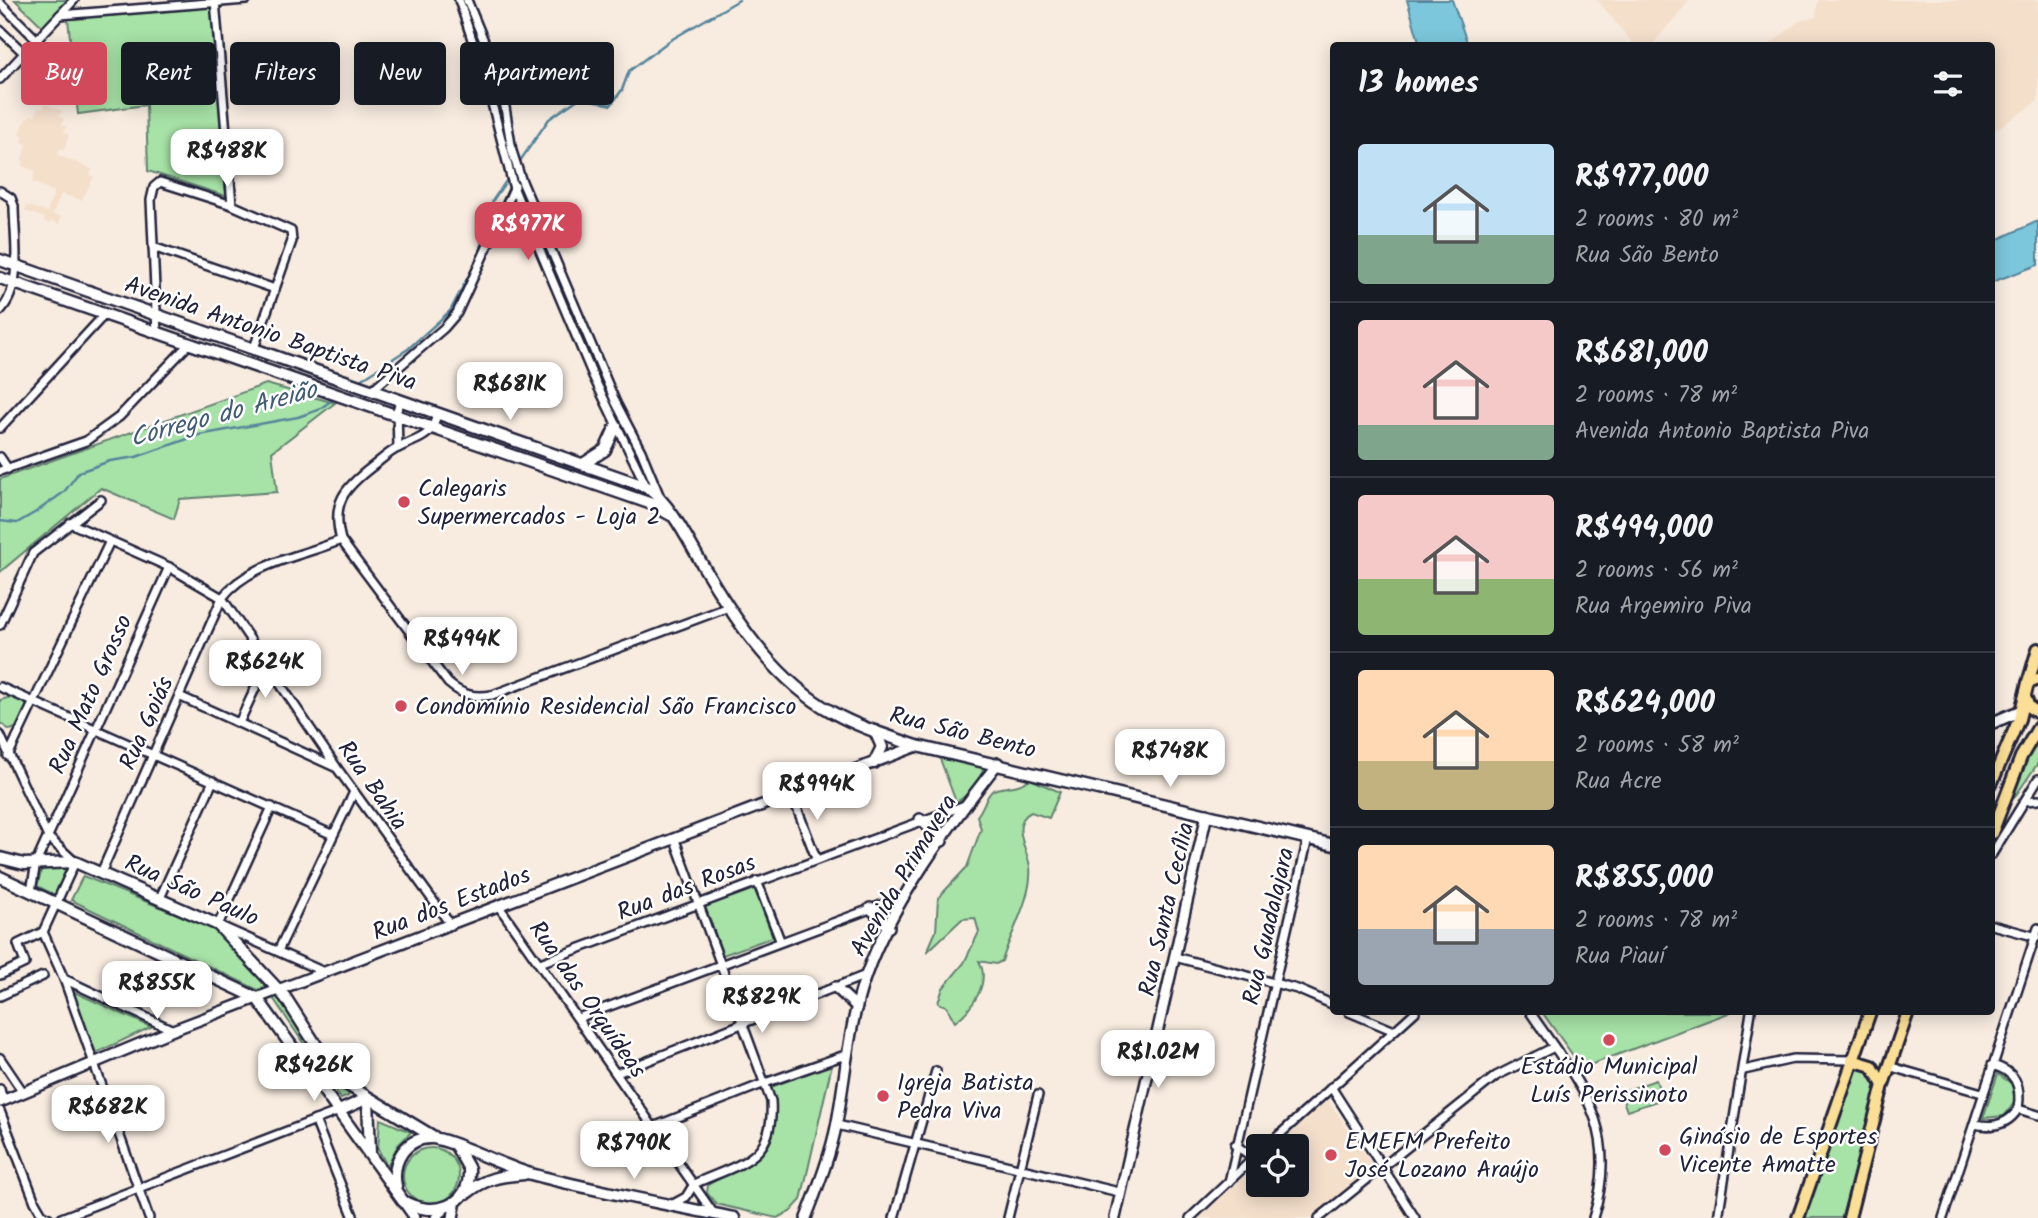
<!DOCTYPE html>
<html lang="en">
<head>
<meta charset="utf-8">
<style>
  body { margin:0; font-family:Kalam,sans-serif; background:#242831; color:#f1f3f6; height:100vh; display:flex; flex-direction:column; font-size:26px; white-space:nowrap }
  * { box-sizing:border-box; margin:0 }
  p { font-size:23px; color:#9ea1a6 }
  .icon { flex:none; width:38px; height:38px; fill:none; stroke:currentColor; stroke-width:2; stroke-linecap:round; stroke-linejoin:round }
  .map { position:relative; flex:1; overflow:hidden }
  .drawer { position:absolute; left:1330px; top:42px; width:665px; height:973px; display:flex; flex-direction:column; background:#171b24; border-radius:7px; box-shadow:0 4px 18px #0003 }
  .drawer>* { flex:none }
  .guide { position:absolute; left:21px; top:42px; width:665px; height:63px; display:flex; gap:14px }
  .fabs { position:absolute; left:1246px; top:1134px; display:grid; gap:14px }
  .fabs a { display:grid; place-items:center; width:63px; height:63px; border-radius:7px; background:#171b24; box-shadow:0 4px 18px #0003; font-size:35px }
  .price { position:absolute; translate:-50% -60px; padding:0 16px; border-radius:14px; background:#fff; color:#222; font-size:23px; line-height:46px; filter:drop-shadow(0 2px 4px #0008) }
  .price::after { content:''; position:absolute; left:50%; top:42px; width:21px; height:16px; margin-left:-10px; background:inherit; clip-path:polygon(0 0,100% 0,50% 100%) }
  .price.selected { background:#d1495b; color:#fff }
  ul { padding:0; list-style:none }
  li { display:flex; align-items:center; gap:21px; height:175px; padding:0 28px }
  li+li { border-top:2px solid #363941 }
  li span { display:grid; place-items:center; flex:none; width:196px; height:140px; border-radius:7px; color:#555 }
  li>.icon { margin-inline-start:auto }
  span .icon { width:84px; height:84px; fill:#fffc; stroke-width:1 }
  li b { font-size:30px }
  h2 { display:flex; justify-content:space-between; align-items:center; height:84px; padding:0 28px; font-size:30px }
  .tag { padding:0 24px; border-radius:7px; background:#171b24; box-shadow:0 4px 18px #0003; font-size:24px; line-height:63px }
  .tag.selected { background:#d1495b; color:#fff }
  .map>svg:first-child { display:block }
  .built { fill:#f4dfcb }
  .green { fill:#a7e2a7; stroke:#648271; stroke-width:2 }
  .water { fill:#7bc7db; stroke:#57859b; stroke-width:2 }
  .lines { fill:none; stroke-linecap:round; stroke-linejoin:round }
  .stream { stroke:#57859b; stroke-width:2.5 }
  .minor-casing { stroke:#22223b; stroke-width:12 }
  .tertiary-casing { stroke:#22223b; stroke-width:14 }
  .secondary-casing { stroke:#22223b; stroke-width:15 }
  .primary-casing { stroke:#22223b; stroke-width:16 }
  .minor { stroke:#fff; stroke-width:7 }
  .tertiary { stroke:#fff; stroke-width:9 }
  .secondary { stroke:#fff; stroke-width:10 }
  .primary { stroke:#fbdf96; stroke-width:10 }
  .poi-dot { fill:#d1495b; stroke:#fff; stroke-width:2.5 }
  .labels { text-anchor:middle; stroke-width:5; stroke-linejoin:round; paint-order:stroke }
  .street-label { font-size:24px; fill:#22223b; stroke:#fff }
  .poi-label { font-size:24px; fill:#22223b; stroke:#fff; text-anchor:start }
  .water-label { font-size:26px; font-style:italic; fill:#415c73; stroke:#fff }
</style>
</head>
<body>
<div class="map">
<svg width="2038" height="1218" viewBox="0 0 2038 1218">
  <rect width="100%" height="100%" fill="#f8ece0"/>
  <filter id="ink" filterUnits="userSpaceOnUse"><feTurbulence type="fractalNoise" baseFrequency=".0143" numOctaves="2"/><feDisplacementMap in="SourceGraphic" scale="14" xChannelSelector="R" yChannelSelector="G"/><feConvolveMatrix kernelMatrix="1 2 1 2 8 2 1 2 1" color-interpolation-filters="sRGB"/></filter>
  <g filter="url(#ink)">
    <g class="built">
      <polygon points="1597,0 1690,0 1652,45 1635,46"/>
      <polygon points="1818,0 2038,0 2038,101 1992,132 1992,46 1769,45 1799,21 1816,17"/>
      <polygon points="45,104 62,111 59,116 64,119 62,125 67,127 64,132 69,135 64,150 59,149 58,155 92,169 90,175 94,177 82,200 61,194 53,214 61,217 59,224 51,221 49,224 44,221 45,218 25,211 26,205 47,212 54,192 32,182 35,171 22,166 24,161 21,160 27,145 22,142 24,136 19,134 26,119 31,115 35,116 38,108 43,109"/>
      <polygon points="1328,1100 1373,1166 1310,1218 1199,1218 1258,1164 1258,1185 1297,1185 1297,1146 1277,1146"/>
    </g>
    <g class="green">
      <polygon points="15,0 68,0 44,28"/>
      <polygon points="212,7 226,196 148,171 146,105 78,114 68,19"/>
      <polygon points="266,384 335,403 272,452 277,492 180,499 174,519 101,488 0,572 0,479"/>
      <polygon points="15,696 26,701 27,709 19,727 10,730 0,723 0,700"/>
      <polygon points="2038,738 2038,763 1992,830 2016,769"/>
      <path d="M939 756 981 766 983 771C977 783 969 796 956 802Z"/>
      <path d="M1030 779 1060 792 1049 818 1031 812C1009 823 1028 851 1030 867 1033 896 1011 932 1002 961L996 964 979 961C991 983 972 1009 955 1022L946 1006 938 1003 943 988 964 963 979 932 975 918 962 919 927 952 936 931 938 898 967 867 981 829 977 816C983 809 986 796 992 791 1001 785 1015 790 1030 779Z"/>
      <polygon points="59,866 68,872 55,895 37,886 42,869"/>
      <polygon points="83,876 214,929 267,987 258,990 71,900"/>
      <polygon points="754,888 773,937 723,955 705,906"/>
      <polygon points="72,991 151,1027 96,1053"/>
      <path d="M271 995H277C298 1027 318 1070 349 1093L348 1096 341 1099Z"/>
      <polygon points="1542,1012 1731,1012 1582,1068"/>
      <polygon points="1852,1060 1865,1063 1883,1085 1849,1218 1798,1218"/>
      <path d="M832 1064 801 1200 790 1212 777 1218 716 1204 707 1193 708 1185C761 1152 784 1159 771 1087Z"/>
      <polygon points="1998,1074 2012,1084 2015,1102 2004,1116 1983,1118"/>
      <polygon points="1656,1080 1663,1099 1627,1111 1620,1092"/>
      <polygon points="380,1119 411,1132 398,1145 387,1166 378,1149"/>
      <circle cx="431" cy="1176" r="28"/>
    </g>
    <g class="water">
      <polygon points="1407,0 1452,0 1468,45 1420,45"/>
      <polygon points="2038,221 2038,265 1992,282 1992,242"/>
    </g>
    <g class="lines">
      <g class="stream">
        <polyline points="357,382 408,349 450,311 477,260 493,200 549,119 581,97 611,105 622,90 629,71 669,41 739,0"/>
        <polyline points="0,521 17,523 36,512 64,492 79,472 110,461 136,457 199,435 298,417 318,410 335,398"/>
      </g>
      <defs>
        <g id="minor">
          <polyline points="215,0 232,205"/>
          <polyline points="459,0 488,88 514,189 593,376 647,488"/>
          <polyline points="467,0 501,82 512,151 521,179 616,403 641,451 660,497"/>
          <polyline points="0,3 37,40"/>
          <polyline points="60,15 246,0"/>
          <polyline points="0,30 24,53"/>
          <polyline points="0,79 74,0"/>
          <path d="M0 191 11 198 14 206C14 238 24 286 0 311"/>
          <polyline points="495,225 529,227"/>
          <polyline points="153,247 275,289"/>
          <polyline points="157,333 151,200 154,187 160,182 232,205 291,231 292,241 254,348"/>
          <polyline points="372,390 444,328 457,313 515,186"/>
          <path d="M437 413C433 437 419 438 400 447 390 451 381 460 373 466 344 488 331 503 341 540L448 683C462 695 474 698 492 695L729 607"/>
          <polyline points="0,428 105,314"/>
          <polyline points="398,448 397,410 401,401"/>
          <polyline points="0,457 8,469"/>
          <polyline points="0,471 86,441 119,417 190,343"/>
          <polyline points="70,523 169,567 222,598 337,768 450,924"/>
          <polyline points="0,625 33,553 101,500"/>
          <polyline points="0,687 331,834"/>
          <polyline points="179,696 335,767"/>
          <polyline points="239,723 266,665"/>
          <polyline points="0,735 48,837 75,862 43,932 64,979 149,1218"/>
          <polyline points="8,756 110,541"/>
          <polyline points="792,795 816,858"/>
          <polyline points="2025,801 2038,800"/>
          <polyline points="272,807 218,925 324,972"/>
          <path d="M675 840 771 1101C775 1161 740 1163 694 1184"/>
          <polyline points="1992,854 2038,779"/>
          <path d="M101 873 222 598C250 562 301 557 341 540"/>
          <polyline points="757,881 780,940"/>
          <polyline points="31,891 36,863 169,567"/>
          <polyline points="160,898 213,781"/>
          <polyline points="498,905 714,1214"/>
          <polyline points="1992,925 2037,937"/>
          <polyline points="278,951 354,792"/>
          <polyline points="1175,957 1297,989 1334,1005"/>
          <polyline points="540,963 965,805"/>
          <polyline points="0,975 25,963 18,944 43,932"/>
          <polyline points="64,979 173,1030"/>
          <polyline points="0,996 43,976"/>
          <polyline points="1349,1012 1392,1030"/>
          <path d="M1530 1012C1578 1083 1622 1125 1593 1218"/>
          <polyline points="578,1018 905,896"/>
          <polyline points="0,1058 23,1092"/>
          <polyline points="1888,1066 1982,1093"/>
          <polyline points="1744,1070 1793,1059 1852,1060"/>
          <polyline points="617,1073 866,975"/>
          <polyline points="1331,1087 1415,1218"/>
          <polyline points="0,1089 3,1101"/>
          <polyline points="2018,1109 2038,1115"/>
          <polyline points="0,1111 35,1202 42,1214 49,1218"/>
          <polyline points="315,1120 354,1218"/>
          <path d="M1974 1124C1992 1128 2008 1125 2018 1109 2022 1085 2015 1071 1992 1065"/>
          <polyline points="837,1125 1119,1192"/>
          <polyline points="653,1127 765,1083 848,1054"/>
          <polyline points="1235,1145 1254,1158"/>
          <polyline points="1267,1146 1415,1012"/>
          <polyline points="1229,1182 1308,838"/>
          <polyline points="673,1204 686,1197 694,1184"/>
          <polyline points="61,1218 339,1111"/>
          <polyline points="435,1218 443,1212"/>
          <polyline points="894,1218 936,1071"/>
          <polyline points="1008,1218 1038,1095"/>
          <polyline points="1190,1218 1258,1154"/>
          <polyline points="1319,1218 1496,1076 1554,1047"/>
          <polyline points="1718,1218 1751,1012"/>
          <polyline points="1943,1218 2038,928"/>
        </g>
        <g id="tertiary">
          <polyline points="920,819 942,841"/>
          <polyline points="870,908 889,927"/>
          <polyline points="835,987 857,1007"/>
          <polyline points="0,1102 173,1030 917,746"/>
          <polyline points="403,1201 415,1218"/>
          <polyline points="453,1218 455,1206"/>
          <path d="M806 1218C818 1187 831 1154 837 1122 846 1073 849 1022 866 975 891 904 951 823 998 763"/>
          <polyline points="1115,1218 1207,814"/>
        </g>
        <g id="secondary">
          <path d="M0 260 647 487C675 509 689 544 708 574 739 626 778 682 832 712 858 727 888 736 917 746L1334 845"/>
          <polyline points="0,278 649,503 671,515"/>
          <polyline points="583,464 605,450 616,426"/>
          <polyline points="1992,723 2020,711"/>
          <polyline points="874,763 882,747 875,731"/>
          <polyline points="0,858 24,864 75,862 218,925 285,997 334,1073 346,1084 434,1137"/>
          <path d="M0 877 257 998 403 1201C432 1218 471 1208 469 1169L456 1146"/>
          <polyline points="339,1111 368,1098 370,1154"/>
          <path d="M396 1186C391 1162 405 1138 431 1138 449 1138 507 1168 531 1174 598 1192 667 1204 734 1218"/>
          <path d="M467 1193C485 1178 501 1176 524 1174"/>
        </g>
        <g id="primary">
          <polyline points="2028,683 2038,649"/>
          <polyline points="2025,697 2029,707 2038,713"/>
          <polyline points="1992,782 2019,719 2028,683 2038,679"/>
          <polyline points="1992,833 2021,757 2038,728"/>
          <polyline points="1852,1060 1872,1066 1883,1085"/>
          <polyline points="1798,1218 1870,1012"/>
          <polyline points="1849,1218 1883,1085 1908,1012"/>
        </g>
      </defs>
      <use href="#minor" class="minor-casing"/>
      <use href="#tertiary" class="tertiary-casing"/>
      <use href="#secondary" class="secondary-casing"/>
      <use href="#primary" class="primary-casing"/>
      <use href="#minor" class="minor"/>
      <use href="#tertiary" class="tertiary"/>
      <use href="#secondary" class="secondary"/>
      <use href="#primary" class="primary"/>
    </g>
  </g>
  <g class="poi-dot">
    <circle cx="404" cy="502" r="7"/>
    <circle cx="401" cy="706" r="7"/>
    <circle cx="1609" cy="1040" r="7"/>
    <circle cx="883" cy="1096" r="7"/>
    <circle cx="1665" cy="1150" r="7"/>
    <circle cx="1331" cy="1155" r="7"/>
  </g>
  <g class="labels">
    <g class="street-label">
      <text transform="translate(271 333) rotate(19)" y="8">Avenida Antonio Baptista Piva</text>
      <text transform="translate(90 694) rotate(-66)" y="8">Rua Mato Grosso</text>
      <text transform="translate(146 723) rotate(-66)" y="8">Rua Goiás</text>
      <text transform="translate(963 732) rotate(14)" y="8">Rua São Bento</text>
      <text transform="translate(373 785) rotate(55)" y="8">Rua Bahia</text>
      <text transform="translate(903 875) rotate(-59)" y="8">Avenida Primavera</text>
      <text transform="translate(686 887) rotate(-21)" y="8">Rua das Rosas</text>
      <text transform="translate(192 890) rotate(24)" y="8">Rua São Paulo</text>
      <text transform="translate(451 903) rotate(-21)" y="8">Rua dos Estados</text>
      <text transform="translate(1166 909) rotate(-77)" y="8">Rua Santa Cecília</text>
      <text transform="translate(1268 926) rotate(-77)" y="8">Rua Guadalajara</text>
      <text transform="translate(588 999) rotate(55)" y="8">Rua das Orquídeas</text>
    </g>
    <g class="poi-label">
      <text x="418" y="496">Calegaris<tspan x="418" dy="28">Supermercados - Loja 2</tspan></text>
      <text x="415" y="714">Condomínio Residencial São Francisco</text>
      <text x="1609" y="1074" text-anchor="middle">Estádio Municipal<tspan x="1609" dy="28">Luís Perissinoto</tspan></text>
      <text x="897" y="1090">Igreja Batista<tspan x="897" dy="28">Pedra Viva</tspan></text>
      <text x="1679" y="1144">Ginásio de Esportes<tspan x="1679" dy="28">Vicente Amatte</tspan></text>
      <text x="1345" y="1149">EMEFM Prefeito<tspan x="1345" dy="28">José Lozano Araújo</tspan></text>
    </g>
    <g class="water-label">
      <text transform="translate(223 413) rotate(-15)" y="9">Córrego do Areião</text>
    </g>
  </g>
</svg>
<div class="fabs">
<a><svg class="icon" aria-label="locate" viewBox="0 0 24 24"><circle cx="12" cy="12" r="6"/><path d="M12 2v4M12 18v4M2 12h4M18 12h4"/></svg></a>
</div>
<b class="price" style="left:227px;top:189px">R$488K</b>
<b class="price selected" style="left:528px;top:262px">R$977K</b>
<b class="price" style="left:510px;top:422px">R$681K</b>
<b class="price" style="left:462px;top:677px">R$494K</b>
<b class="price" style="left:265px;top:700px">R$624K</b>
<b class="price" style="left:1170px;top:789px">R$748K</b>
<b class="price" style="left:817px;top:822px">R$994K</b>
<b class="price" style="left:157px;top:1021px">R$855K</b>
<b class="price" style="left:762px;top:1035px">R$829K</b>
<b class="price" style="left:1158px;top:1090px">R$1.02M</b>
<b class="price" style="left:314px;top:1103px">R$426K</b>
<b class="price" style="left:108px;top:1145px">R$682K</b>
<b class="price" style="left:634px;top:1181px">R$790K</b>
<div class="guide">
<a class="tag selected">Buy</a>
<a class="tag">Rent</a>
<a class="tag">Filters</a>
<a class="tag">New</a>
<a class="tag">Apartment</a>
</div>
<section class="drawer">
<h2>13 homes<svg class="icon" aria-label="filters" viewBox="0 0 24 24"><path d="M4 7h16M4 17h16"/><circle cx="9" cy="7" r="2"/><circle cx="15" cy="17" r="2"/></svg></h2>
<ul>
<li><span style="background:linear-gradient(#bfe0f5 65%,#7fa58c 0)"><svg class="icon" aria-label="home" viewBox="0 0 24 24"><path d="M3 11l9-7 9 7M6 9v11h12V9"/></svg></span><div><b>R$977,000</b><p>2 rooms · 80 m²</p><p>Rua São Bento</p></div></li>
<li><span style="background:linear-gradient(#f6c9c9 75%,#7fa58c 0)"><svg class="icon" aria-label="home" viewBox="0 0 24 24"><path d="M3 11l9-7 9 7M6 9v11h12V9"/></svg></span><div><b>R$681,000</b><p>2 rooms · 78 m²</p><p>Avenida Antonio Baptista Piva</p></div></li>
<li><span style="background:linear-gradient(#f6c9c9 60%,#8fb573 0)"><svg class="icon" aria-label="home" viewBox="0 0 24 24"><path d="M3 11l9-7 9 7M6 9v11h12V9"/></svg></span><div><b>R$494,000</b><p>2 rooms · 56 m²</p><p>Rua Argemiro Piva</p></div></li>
<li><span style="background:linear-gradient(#ffd9b3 65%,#c2b280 0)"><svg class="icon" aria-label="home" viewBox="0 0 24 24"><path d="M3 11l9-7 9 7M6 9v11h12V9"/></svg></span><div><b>R$624,000</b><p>2 rooms · 58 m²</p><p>Rua Acre</p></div></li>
<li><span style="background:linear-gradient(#ffd9b3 60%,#9aa5b1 0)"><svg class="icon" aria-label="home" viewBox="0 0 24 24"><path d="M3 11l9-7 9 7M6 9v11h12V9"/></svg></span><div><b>R$855,000</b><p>2 rooms · 78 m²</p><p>Rua Piauí</p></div></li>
</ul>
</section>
</div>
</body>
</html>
